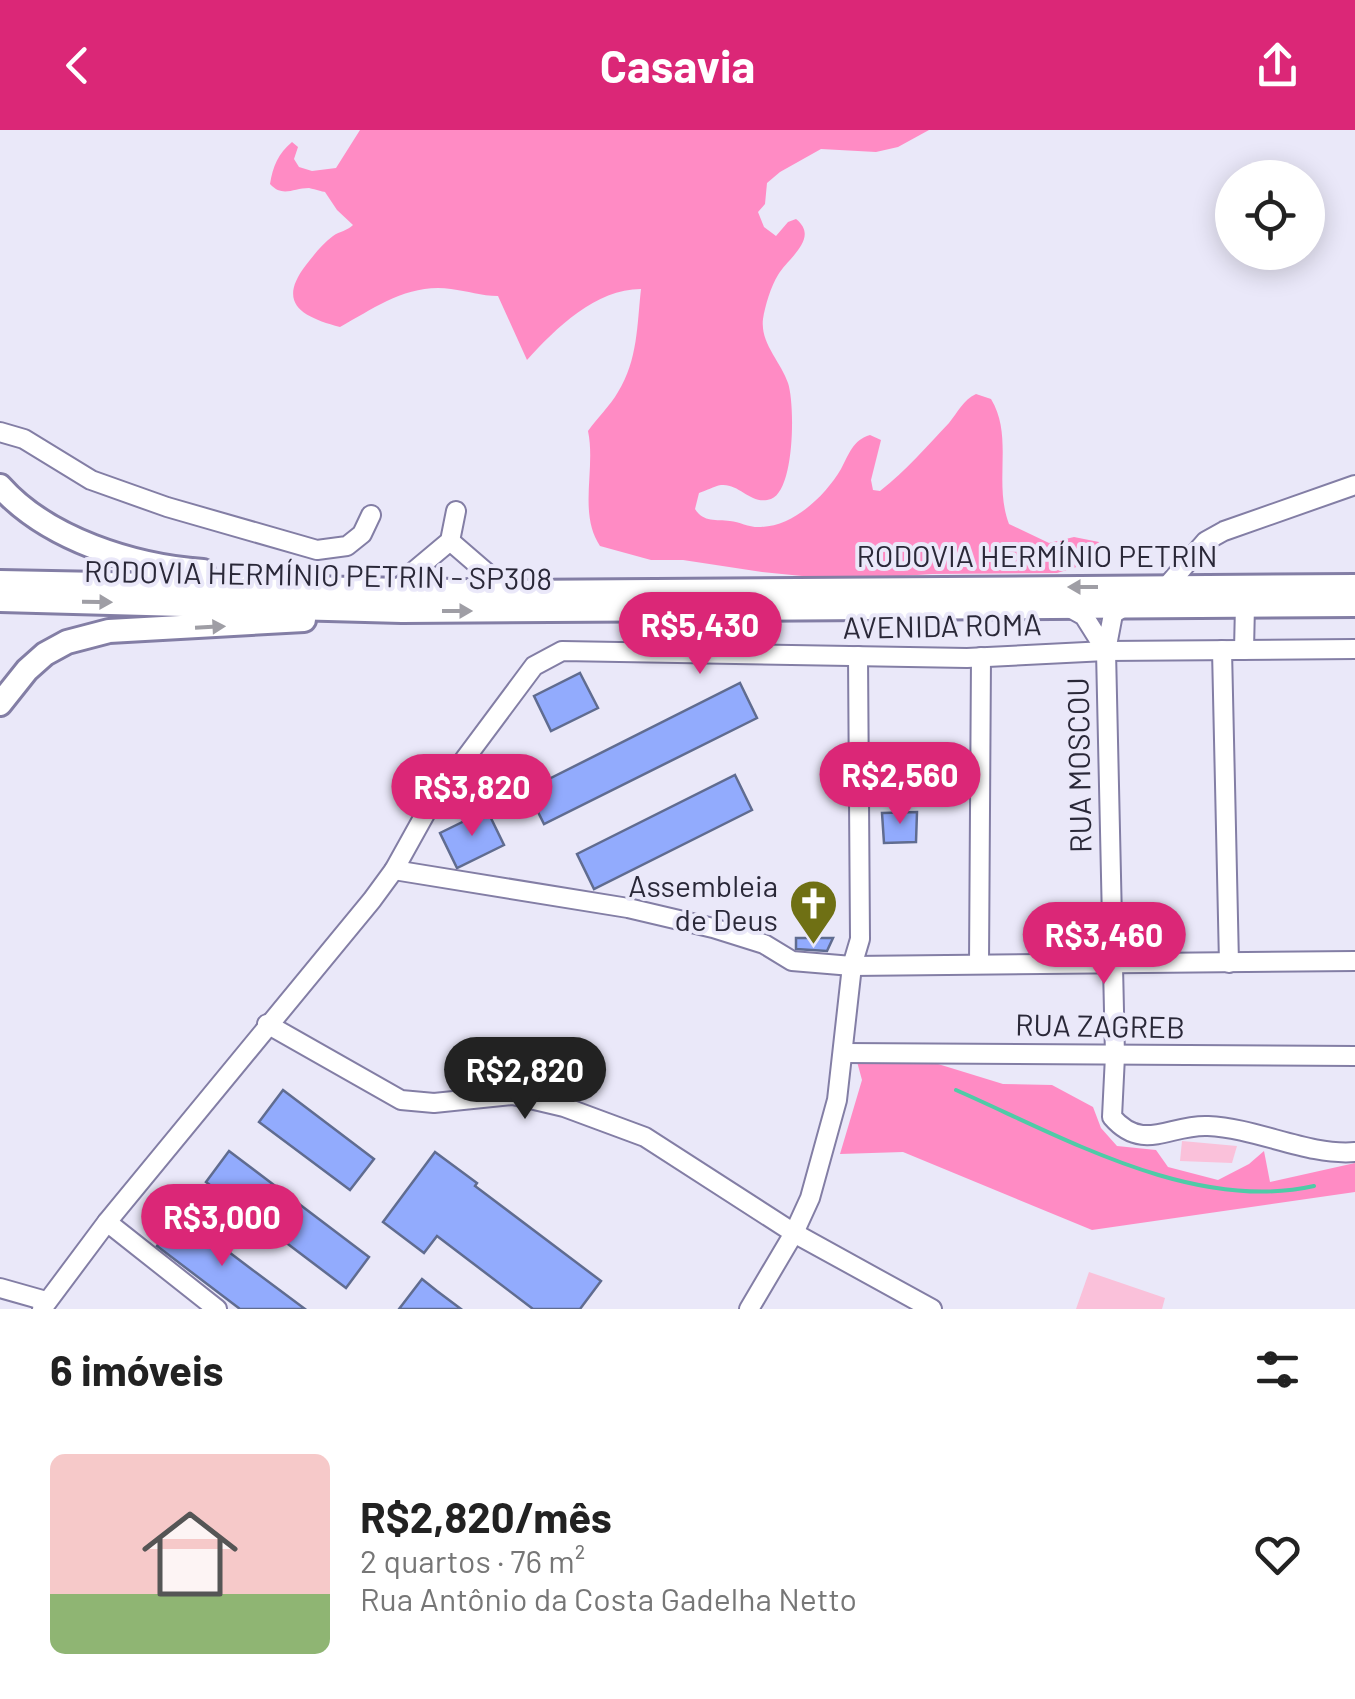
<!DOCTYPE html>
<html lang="pt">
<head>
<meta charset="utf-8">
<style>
  body { margin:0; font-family:Barlow,sans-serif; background:#f6f6f6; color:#222; height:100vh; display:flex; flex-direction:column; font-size:38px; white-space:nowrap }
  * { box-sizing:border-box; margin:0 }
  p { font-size:32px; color:#767676 }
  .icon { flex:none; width:55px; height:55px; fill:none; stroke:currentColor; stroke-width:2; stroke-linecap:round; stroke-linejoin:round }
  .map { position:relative; height:1179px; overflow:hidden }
  .details { display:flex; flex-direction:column; background:#fff; flex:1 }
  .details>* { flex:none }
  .controls { position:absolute; left:1215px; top:30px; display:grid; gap:20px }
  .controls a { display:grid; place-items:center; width:110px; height:110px; border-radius:50%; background:#fff; box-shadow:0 5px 25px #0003; font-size:50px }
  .price { position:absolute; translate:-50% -85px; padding:0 22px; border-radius:35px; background:#db2777; color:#fff; font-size:32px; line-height:65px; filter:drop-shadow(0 2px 5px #0008) }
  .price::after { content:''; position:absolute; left:50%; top:60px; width:30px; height:22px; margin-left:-15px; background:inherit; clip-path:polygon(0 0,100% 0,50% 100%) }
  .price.current { background:#222; color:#fff }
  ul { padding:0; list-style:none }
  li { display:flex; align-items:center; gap:30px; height:250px; padding:0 50px }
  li+li { border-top:2px solid #e0e0e0 }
  li span { display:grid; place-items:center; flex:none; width:280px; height:200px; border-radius:15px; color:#555 }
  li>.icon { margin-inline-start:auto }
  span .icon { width:120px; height:120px; fill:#fffc; stroke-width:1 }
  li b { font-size:42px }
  h2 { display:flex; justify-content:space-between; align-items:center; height:120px; padding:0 50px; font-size:42px }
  header { display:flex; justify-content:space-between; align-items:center; height:130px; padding:0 50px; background:#db2777; color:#fff; font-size:45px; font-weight:700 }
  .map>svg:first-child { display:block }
  .green { fill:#fac1da }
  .forest { fill:#ff8bc4 }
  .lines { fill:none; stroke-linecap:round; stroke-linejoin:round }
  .stream { stroke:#4fcba7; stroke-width:4 }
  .building { fill:#92abfd; stroke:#606c90; stroke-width:2.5 }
  .minor-casing { stroke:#837ea5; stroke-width:22 }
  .major-casing { stroke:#837ea5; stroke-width:28 }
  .minor { stroke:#fff; stroke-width:18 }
  .major { stroke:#fff; stroke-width:22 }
  .oneway { fill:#9f9ea5 }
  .labels { text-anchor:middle; stroke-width:8; stroke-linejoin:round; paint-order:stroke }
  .street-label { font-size:30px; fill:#2a2838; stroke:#eae8f9 }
  .poi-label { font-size:30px; fill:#2a2838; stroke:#eae8f9; text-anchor:end }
</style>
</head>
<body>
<header><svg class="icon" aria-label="back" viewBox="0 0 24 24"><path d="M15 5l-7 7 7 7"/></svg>Casavia<svg class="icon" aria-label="share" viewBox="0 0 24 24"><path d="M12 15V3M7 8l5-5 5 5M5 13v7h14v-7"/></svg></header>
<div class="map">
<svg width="1355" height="1179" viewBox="0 0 1355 1179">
  <rect width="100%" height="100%" fill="#eae8f9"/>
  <g class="green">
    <polygon points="1182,1011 1237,1016 1232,1033 1180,1031"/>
    <polygon points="1089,1142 1165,1168 1162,1179 1076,1179"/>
  </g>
  <g class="forest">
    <path d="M360 0H929L898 17 876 22 821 19 780 42 767 53 765 74 758 82 764 97 776 106 788 92 796 89C820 108 788 128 778 145 771 156 765 176 763 189 760 213 781 232 788 253 795 274 795 360 771 369 751 376 740 353 721 355 714 356 706 361 699 363L695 379C704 393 716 389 730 391 740 392 750 398 761 397 794 396 825 366 841 339 849 324 853 310 870 305L881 310 871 350 873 360 880 361C906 341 926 317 949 293 958 282 963 270 976 264L991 269C1014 307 993 352 1009 394L1049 413 1074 407 1099 412 1103 419 1096 431 1057 443 932 444 842 450 762 442 683 430H651L600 416C578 383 596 339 588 301 597 288 610 276 618 262 638 230 637 194 641 159 596 159 556 198 527 230L498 166C481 166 468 161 451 159 408 153 375 178 340 197 303 187 276 174 306 135 314 125 322 114 333 106 340 101 347 101 353 95L337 80 325 62C324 62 310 58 309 58 293 58 283 68 270 54 273 36 278 24 292 12L298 17 294 29 299 37 312 41 336 38Z"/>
    <polygon points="884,926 938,934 1003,954 1052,955 1093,977 1101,998 1117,1016 1156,1020 1168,1037 1218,1050 1249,1034 1264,1021 1270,1052 1355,1033 1355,1062 1092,1100 903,1022 840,1024 862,950 856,928"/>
  </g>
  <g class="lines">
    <path class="stream" d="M956 960C1063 1007 1194 1083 1314 1056"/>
  </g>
  <g class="building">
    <polygon points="580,543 598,578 551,601 534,566"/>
    <polygon points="740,553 757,588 544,694 527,660"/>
    <polygon points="735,645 752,680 594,759 577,724"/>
    <polygon points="487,680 504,715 457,738 440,703"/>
    <polygon points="917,682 916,712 884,713 882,683"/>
    <polygon points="796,808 833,808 827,821 796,819"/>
    <polygon points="283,960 374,1029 350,1060 259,992"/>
    <polygon points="229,1021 369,1127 346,1158 206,1052"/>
    <polygon points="435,1022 477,1053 475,1056 601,1151 580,1179 533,1179 437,1106 424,1123 383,1092"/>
    <polygon points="180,1085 250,1138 305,1179 240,1179 157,1116"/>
    <polygon points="422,1149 437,1161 461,1179 399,1179"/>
  </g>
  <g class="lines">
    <defs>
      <g id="minor">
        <polyline points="0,302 24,309 91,350 167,377 317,420 347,416 362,404 371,385"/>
        <polyline points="450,411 509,462"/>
        <polyline points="1167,456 1206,411 1224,401 1355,355"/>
        <polyline points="399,460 413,442 450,411 456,381"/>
        <polyline points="1066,476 1084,486 1106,521 1113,484 1127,475"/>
        <polyline points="1222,520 1229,833"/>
        <polyline points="1244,520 1245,475"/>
        <path d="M1106 521 1115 926 1112 987C1143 1023 1170 994 1208 996 1257 998 1308 1026 1355 1022"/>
        <polyline points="394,740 628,778 713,798 764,814 792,831 852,836 1355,831"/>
        <polyline points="979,834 981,527"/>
        <polyline points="267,894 401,970 434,973 513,965 564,977 645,1007 794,1103 932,1179"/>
        <polyline points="843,923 1355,926"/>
        <polyline points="107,1092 217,1179"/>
        <polyline points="0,1158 46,1171"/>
        <polyline points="42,1179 107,1092 372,770 394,740 429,677 534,536 562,521 967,528 1106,521 1355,519"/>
        <polyline points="749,1179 794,1103 810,1068 837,970 852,836 860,809 858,526"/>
      </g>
      <g id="major">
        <path d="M0 356C47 409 133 436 203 441"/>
        <polyline points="0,452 509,462 1355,456"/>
        <polyline points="0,470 402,481 1355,475"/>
        <polyline points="0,574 27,540 45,524 67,512 109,501 304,490"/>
      </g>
    </defs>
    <use href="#minor" class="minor-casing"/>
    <use href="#major" class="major-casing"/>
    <use href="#minor" class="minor"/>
    <use href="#major" class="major"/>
  </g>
  <defs><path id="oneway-solid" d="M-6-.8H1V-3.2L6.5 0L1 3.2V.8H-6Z" transform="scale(2.5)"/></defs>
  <g class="oneway">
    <use href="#oneway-solid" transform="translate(1083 457) rotate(180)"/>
    <use href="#oneway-solid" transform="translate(97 472) rotate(1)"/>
    <use href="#oneway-solid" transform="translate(457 481)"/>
    <use href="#oneway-solid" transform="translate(210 497) rotate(-3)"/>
  </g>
  <defs>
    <symbol id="church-pin" viewBox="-11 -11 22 30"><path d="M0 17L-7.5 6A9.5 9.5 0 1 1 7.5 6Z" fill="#6f7014" stroke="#eae8f9"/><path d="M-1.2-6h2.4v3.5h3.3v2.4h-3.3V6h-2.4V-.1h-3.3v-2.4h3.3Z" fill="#fff"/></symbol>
  </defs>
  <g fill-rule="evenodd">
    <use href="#church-pin" x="786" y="746" width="55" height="75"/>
  </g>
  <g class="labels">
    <g class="street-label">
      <text x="1037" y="437">RODOVIA HERMÍNIO PETRIN</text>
      <text transform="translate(318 446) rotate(1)" y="10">RODOVIA HERMÍNIO PETRIN - SP308</text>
      <text transform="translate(942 497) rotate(-1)" y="10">AVENIDA ROMA</text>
      <text transform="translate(1080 635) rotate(-91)" y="10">RUA MOSCOU</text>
      <text transform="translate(1100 897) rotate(1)" y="10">RUA ZAGREB</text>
    </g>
    <g class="poi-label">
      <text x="778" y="767">Assembleia<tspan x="778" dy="34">de Deus</tspan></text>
    </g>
  </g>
</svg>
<div class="controls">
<a><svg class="icon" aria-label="locate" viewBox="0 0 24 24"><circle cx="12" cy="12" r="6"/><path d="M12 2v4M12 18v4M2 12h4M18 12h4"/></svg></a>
</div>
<b class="price" style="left:700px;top:547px">R$5,430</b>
<b class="price" style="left:900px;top:697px">R$2,560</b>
<b class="price" style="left:472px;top:709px">R$3,820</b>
<b class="price" style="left:1104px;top:857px">R$3,460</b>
<b class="price current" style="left:525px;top:992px">R$2,820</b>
<b class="price" style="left:222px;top:1139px">R$3,000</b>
</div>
<section class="details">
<h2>6 imóveis<svg class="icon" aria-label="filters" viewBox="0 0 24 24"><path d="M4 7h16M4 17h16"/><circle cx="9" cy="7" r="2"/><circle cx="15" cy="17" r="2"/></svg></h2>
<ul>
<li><span style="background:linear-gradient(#f6c9c9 70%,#8fb573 0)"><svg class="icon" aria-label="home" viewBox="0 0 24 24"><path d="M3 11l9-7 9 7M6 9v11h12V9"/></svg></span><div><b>R$2,820/mês</b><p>2 quartos · 76 m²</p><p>Rua Antônio da Costa Gadelha Netto</p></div><svg class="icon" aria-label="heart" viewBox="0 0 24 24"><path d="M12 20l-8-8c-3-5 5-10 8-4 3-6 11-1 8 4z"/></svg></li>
</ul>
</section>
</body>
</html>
